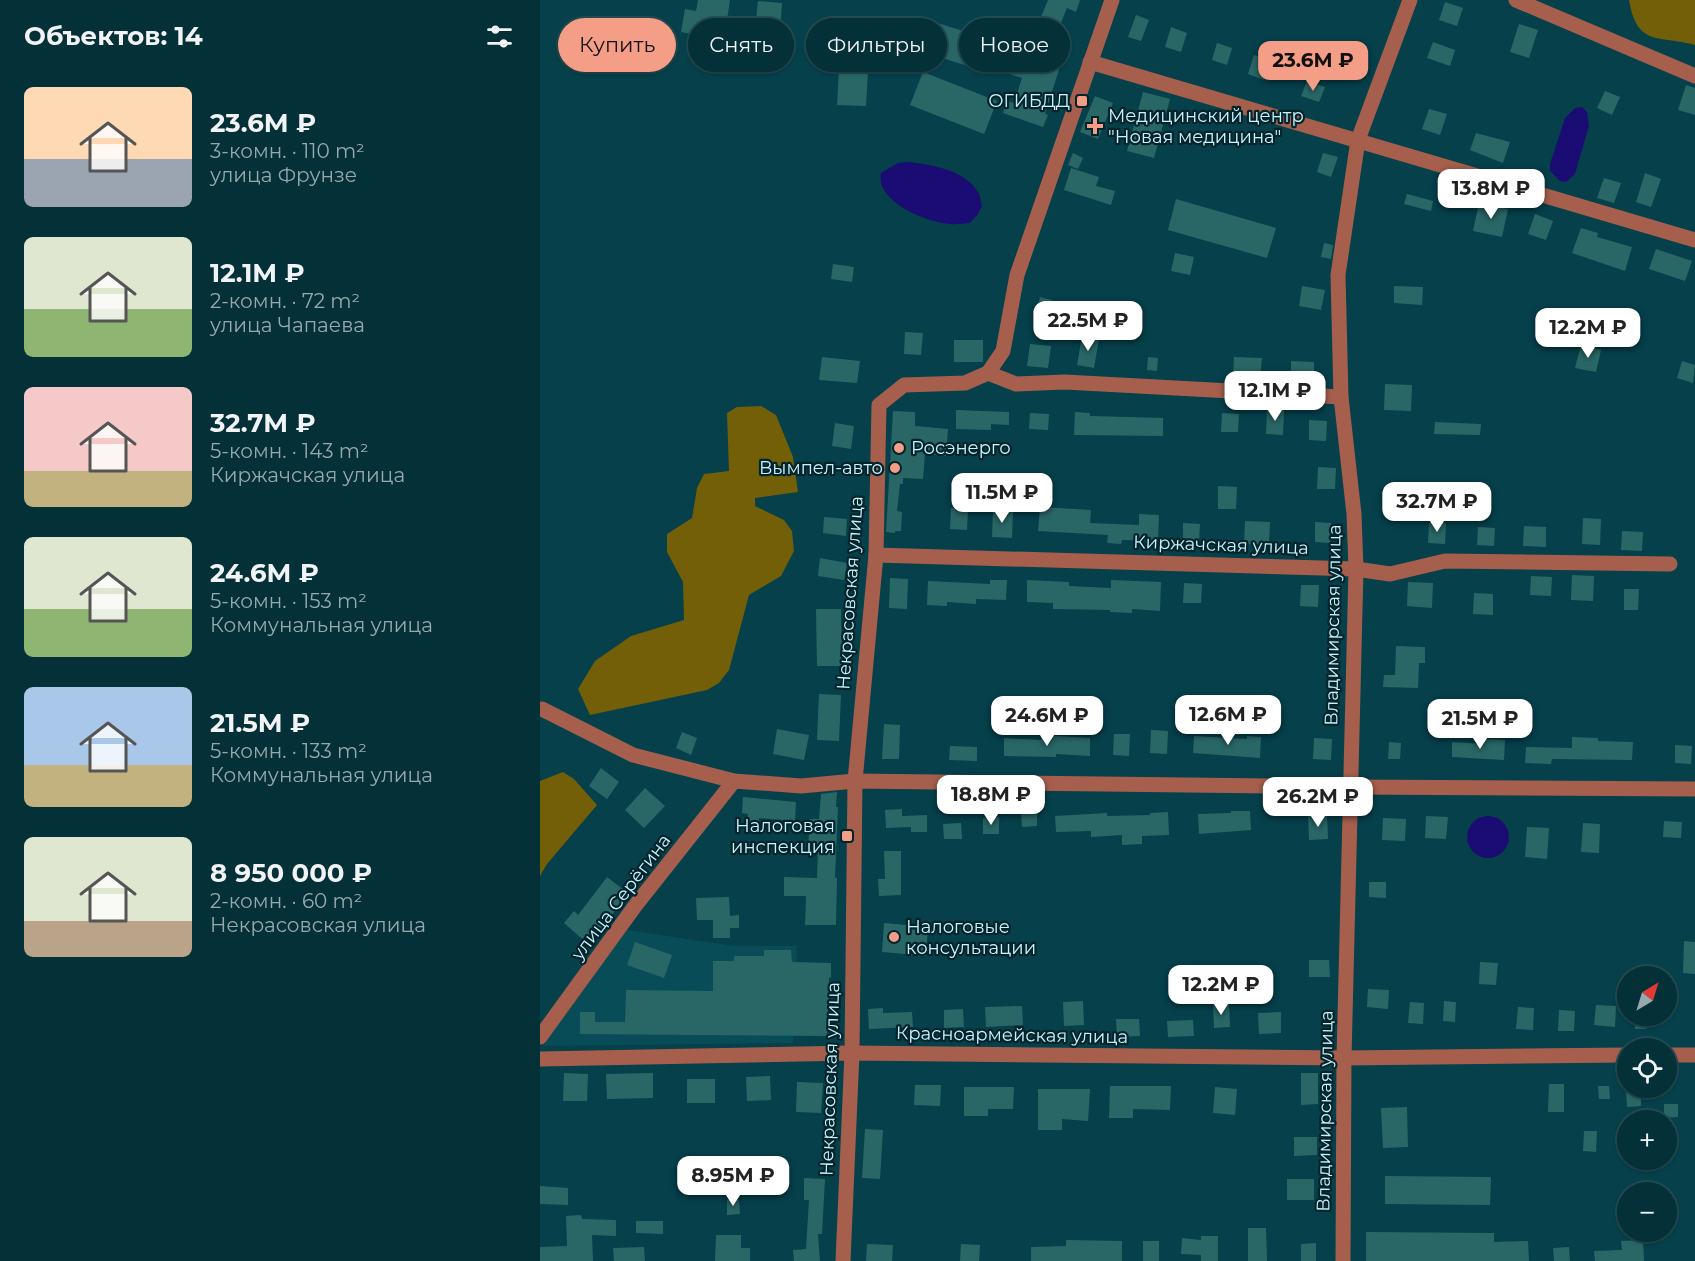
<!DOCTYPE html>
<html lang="ru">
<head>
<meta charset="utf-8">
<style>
  body { margin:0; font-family:Montserrat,sans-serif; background:#0d3840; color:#f1f3f6; height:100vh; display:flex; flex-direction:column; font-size:22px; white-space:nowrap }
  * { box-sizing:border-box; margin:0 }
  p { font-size:20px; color:#97a9ae }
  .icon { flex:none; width:33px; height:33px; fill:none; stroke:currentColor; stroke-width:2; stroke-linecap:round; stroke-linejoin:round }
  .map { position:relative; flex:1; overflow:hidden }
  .drawer { display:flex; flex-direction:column; background:#043038; width:540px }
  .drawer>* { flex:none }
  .top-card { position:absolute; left:18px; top:18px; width:570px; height:54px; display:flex; gap:12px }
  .needle { width:39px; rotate:38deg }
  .fabs { position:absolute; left:1077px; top:966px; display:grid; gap:12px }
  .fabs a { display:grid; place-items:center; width:60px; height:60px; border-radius:50%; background:#043038; box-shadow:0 2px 4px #0004,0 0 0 2px #254b53; font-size:30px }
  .price { position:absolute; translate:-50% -51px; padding:0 14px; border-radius:12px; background:#fff; color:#222; font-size:20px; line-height:39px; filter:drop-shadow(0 2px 3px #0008) }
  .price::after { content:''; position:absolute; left:50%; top:36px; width:18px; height:14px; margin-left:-9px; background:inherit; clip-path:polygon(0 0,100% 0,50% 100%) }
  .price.selected { background:#f49e88; color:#111 }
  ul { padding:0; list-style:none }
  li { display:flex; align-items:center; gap:18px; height:150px; padding:0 24px }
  li span { display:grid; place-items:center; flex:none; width:168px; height:120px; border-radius:9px; color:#555 }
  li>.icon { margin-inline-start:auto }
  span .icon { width:72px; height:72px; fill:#fffc; stroke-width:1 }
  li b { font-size:26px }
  h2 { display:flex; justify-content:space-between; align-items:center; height:72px; padding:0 24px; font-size:26px }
  .tag { padding:0 21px; border-radius:27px; background:#043038; box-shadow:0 2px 4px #0004,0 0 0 2px #254b53; font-size:21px; line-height:54px }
  .tag.selected { background:#f49e88; color:#111 }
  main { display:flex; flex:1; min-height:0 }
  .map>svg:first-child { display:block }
  .built { fill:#084c58 }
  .green { fill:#725f07 }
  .water { fill:#1a0c72 }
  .building { fill:#296767 }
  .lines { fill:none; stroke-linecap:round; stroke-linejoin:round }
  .minor { stroke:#a65f4d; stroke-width:15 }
  .tertiary { stroke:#a65f4d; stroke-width:15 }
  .poi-dot { fill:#f49e88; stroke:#04242b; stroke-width:2 }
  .labels { text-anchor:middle; stroke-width:4.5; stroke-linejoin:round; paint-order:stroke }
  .poi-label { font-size:18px; fill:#c6f3fe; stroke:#04242b; text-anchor:end }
  .street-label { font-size:18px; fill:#c6f3fe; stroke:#04242b }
</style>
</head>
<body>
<main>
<section class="drawer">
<h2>Объектов: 14<svg class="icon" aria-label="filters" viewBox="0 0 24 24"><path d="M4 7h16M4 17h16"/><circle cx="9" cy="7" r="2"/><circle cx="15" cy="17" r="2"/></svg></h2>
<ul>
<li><span style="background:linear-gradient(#ffd9b3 60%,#9aa5b1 0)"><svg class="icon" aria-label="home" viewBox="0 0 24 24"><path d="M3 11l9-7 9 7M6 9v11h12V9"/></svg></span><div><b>23.6M ₽</b><p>3-комн. · 110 m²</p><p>улица Фрунзе</p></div></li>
<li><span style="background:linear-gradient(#dfe7d0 60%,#8fb573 0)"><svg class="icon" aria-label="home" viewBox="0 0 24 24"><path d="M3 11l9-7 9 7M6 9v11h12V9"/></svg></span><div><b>12.1M ₽</b><p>2-комн. · 72 m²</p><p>улица Чапаева</p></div></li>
<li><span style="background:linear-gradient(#f6c9c9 70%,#c2b280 0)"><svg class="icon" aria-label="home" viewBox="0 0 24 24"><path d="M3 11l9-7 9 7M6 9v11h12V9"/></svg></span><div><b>32.7M ₽</b><p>5-комн. · 143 m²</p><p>Киржачская улица</p></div></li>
<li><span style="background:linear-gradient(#dfe7d0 60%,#8fb573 0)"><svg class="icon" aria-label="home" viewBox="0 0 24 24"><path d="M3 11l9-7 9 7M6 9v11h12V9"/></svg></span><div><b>24.6M ₽</b><p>5-комн. · 153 m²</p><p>Коммунальная улица</p></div></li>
<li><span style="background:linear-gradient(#a9c7e8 65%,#c2b280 0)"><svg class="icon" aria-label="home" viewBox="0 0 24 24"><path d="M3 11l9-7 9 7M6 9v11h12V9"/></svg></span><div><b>21.5M ₽</b><p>5-комн. · 133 m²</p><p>Коммунальная улица</p></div></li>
<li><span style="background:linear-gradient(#dfe7d0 70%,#b9a48a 0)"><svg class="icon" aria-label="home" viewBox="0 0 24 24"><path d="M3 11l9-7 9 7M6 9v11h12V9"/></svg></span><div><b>8 950 000 ₽</b><p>2-комн. · 60 m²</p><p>Некрасовская улица</p></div></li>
</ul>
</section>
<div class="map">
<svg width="1155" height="1261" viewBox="0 0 1155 1261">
  <rect width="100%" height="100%" fill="#05404b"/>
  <polygon class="built" points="81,929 194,946 257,946 253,1043 3,1046"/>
  <g class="green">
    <path d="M1089 0H1155V45C1118 35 1097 47 1089 0Z"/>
    <polygon points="221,406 236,415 253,457 258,492 215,498 215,506 244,520 252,531 254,551 241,576 209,595 189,670 179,683 167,690 50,715 38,689 55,661 91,636 144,620 143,582 127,552 127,534 152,518 157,488 164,474 189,471 187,413 197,407"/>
    <polygon points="23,772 34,779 57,805 7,864 0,876 0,781"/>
  </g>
  <g class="water">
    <polygon points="1042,107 1047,112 1049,126 1035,174 1026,182 1020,181 1010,171 1010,164 1025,118 1035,108"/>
    <path d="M367 162C390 164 425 170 438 192 440 195 441 202 442 206L438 214 430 223C424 223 417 225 411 224 388 223 335 202 341 173L358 163Z"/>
    <circle cx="948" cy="837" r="21"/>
  </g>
  <g class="building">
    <polygon points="158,0 190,0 187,20 209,24 205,44 141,32 145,9 156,11"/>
    <polygon points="508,0 540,0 536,12 527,8 520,25 501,17"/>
    <polygon points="218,1 242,3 240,31 215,29"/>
    <polygon points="905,2 923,8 917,26 899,20"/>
    <polygon points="596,15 609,20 601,41 588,37"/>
    <polygon points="391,21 459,42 459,45 492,56 493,51 522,60 505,114 508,115 503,127 463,113 467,101 474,103 482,78 451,68 449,73 381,51"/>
    <polygon points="979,24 998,30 989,58 970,52"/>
    <polygon points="631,27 647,33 641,52 625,47"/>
    <polygon points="893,42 915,50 910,66 887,58"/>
    <polygon points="677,43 692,48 687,65 672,60"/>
    <polygon points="300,53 329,55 326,106 297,105"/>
    <polygon points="714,55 730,60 724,80 708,74"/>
    <polygon points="383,72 457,101 444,134 370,105"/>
    <polygon points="767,81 785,87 779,102 761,96"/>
    <polygon points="1146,85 1155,88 1155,115 1138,110"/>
    <polygon points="1065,91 1080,97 1072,115 1057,108"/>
    <polygon points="603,92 630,99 614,158 587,151"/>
    <polygon points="555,96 573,103 558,139 540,132"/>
    <polygon points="889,109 907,114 900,135 882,129"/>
    <polygon points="936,133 970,142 963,163 930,150"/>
    <polygon points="533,153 543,158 538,169 528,165"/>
    <polygon points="783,153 798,157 791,177 777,172"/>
    <polygon points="531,168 559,177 556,186 575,191 571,205 524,190"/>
    <polygon points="1105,173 1121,179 1111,207 1096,202"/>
    <polygon points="1064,178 1081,183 1074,203 1057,198"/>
    <polygon points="867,194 893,201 891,211 864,204"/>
    <polygon points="636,199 736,228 727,258 628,230"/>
    <polygon points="939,203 968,209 962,237 933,231"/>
    <polygon points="995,214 1013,221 1006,240 988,234"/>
    <polygon points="1041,228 1058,233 1057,237 1092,247 1085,271 1032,253"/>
    <polygon points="784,243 793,245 791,259 781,257"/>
    <polygon points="1116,249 1152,261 1145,281 1109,269"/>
    <polygon points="635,253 654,257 650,275 631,271"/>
    <polygon points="293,264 314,267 312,282 291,279"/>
    <polygon points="762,286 785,290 781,310 759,306"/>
    <polygon points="854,286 883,287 882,305 854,303"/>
    <polygon points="500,297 512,300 509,311 497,308"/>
    <polygon points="365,332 383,333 381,355 364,354"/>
    <polygon points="542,336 559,339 554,368 537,365"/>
    <rect x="414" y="340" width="29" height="22"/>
    <polygon points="490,344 511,346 508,368 487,366"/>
    <polygon points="1041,345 1061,350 1056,372 1035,368"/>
    <polygon points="282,357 320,361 317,383 279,380"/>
    <polygon points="608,357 618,358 617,371 607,370"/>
    <polygon points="694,357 722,358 720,379 693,377"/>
    <polygon points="751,361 774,362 774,372 751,372"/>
    <polygon points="1142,361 1155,365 1153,383 1137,378"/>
    <polygon points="845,384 872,385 871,411 844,410"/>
    <polygon points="416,410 469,412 469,425 451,424 451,430 416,429"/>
    <polygon points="727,410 744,410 743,435 726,434"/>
    <polygon points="353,411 375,412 375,426 408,429 406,456 385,454 383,479 363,478 363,484 360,484 357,511 362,512 361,531 355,531 355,533 346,532"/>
    <polygon points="535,412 550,413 550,416 623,418 623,436 534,435"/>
    <polygon points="490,413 509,414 508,430 489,429"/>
    <polygon points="682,413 699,414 698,432 681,432"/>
    <polygon points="769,420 787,421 786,441 769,440"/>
    <polygon points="895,422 941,424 940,435 894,434"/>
    <polygon points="295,423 314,426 311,449 292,446"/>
    <polygon points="778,467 796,468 795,489 777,489"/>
    <polygon points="678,486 697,487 696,509 678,509"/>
    <polygon points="855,494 877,495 876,520 854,519"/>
    <polygon points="500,507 551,510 550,523 599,525 599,514 619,515 618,541 582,540 581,544 567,543 568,535 498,531"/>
    <polygon points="411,508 428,509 427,530 410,529"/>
    <polygon points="453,510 473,511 472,538 452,537"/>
    <polygon points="284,517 307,519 306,536 283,533"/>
    <polygon points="1043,518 1061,519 1060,545 1042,544"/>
    <polygon points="705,521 730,522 729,545 704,544"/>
    <polygon points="775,522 791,523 790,543 775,542"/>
    <polygon points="643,523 660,524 659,541 643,541"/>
    <polygon points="889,523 906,523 905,544 888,543"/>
    <polygon points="984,526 1006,527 1006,547 983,546"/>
    <polygon points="938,527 955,528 954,546 937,545"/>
    <polygon points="1082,531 1103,532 1102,551 1081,550"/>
    <polygon points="280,558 307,563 304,580 278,576"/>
    <polygon points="1032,575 1054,576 1053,601 1031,600"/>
    <polygon points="991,576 1012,577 1011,596 990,595"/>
    <polygon points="350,578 368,579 367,609 349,608"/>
    <polygon points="450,580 467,580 466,600 436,599 436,604 407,602 407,606 387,605 388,581 450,584"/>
    <polygon points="487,580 529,582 529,586 571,588 571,580 621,582 620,611 592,609 592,613 570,612 570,610 513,609 513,603 487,602"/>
    <polygon points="868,582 893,583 892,608 867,606"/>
    <polygon points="644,583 662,584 661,603 643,603"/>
    <polygon points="761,585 779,585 778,607 760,606"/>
    <polygon points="1084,589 1099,589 1098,610 1084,610"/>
    <polygon points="934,593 953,594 953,615 933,614"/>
    <polygon points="276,609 301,609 302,666 277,666"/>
    <polygon points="856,646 885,647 885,663 879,663 878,688 843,687 844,675 855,675"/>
    <polygon points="279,694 301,695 299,741 277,740"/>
    <polygon points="344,724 360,725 359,759 342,759"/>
    <polygon points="237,729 269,735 264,760 233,754"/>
    <polygon points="611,730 628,731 627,754 610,753"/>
    <polygon points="142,732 157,738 151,755 136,748"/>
    <polygon points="574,734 590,734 589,756 573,755"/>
    <polygon points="501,735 550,738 550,756 516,754 516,757 464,756 464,738 501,740"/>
    <polygon points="654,736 707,739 707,736 721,737 720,758 653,753"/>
    <polygon points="1032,737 1058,738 1058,741 1093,742 1092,760 1012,759 1011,764 985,763 986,747 1032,748"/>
    <polygon points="774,738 792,739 791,760 773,759"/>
    <polygon points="944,739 965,740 964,760 912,757 912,742 944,744"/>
    <polygon points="849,742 861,743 860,759 848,759"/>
    <polygon points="1135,745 1152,746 1151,764 1135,763"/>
    <polygon points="410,746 437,747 437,761 409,760"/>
    <polygon points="61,768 79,782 67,799 49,786"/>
    <polygon points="105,788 125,806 104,828 85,810"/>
    <polygon points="297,792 296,807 298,807 295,878 297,878 296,925 265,925 266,896 244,896 244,877 277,878 278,849 268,849 270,819 279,819 281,794"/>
    <polygon points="203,797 256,802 255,821 219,818 218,828 207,827 208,814 202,813"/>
    <polygon points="362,809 362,816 387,815 387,832 371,832 371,827 346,828 345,810"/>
    <polygon points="481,811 497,811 497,826 482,827"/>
    <polygon points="691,811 710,811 711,830 659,834 658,814 691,813"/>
    <polygon points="628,812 629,835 602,836 602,844 582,845 582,835 551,837 551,831 516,832 515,816 567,813 567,816 610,815 610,813"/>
    <polygon points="787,815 788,839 769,840 768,816"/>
    <polygon points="886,816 908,817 906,839 885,838"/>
    <polygon points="459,817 459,834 443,834 443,818"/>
    <polygon points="843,818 866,819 865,841 842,840"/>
    <polygon points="1124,821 1142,822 1141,838 1123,837"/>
    <polygon points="421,823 422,839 404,839 403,824"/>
    <polygon points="1043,823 1060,824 1059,853 1041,852"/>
    <polygon points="987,827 1009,828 1007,859 985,857"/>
    <polygon points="344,851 361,851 361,895 339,896 338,879 345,879"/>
    <polygon points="67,877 89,894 48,944 24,923 34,911 38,915"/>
    <polygon points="829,882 846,882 846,898 829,897"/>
    <polygon points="189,897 190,916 199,915 199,928 190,928 190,938 173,938 173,920 157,920 156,898"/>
    <polygon points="344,923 388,927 386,956 342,952"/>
    <polygon points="1144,941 1155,942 1155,974 1143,973"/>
    <polygon points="95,942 132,955 124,978 87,965"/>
    <polygon points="224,950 251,950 252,962 291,963 291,978 289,977 287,1036 40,1034 40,1012 55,1012 55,1022 85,1022 86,990 173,991 173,961 194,961 194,956 224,956"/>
    <polygon points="769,960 789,960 790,977 769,977"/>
    <polygon points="940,962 958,963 956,985 939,984"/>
    <polygon points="828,989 849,990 848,1009 827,1007"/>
    <polygon points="543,1001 544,1025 524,1026 523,1002"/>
    <polygon points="904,1001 916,1002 915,1022 903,1021"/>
    <polygon points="870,1002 884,1003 883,1024 868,1023"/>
    <polygon points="689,1003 690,1027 674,1028 673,1004"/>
    <polygon points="1056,1005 1076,1006 1075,1027 1054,1025"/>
    <polygon points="482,1006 483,1025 446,1027 445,1007"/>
    <polygon points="978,1007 994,1008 993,1030 976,1029"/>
    <polygon points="343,1008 343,1013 372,1012 373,1027 329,1029 328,1009"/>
    <polygon points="423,1009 424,1027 404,1028 404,1010"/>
    <polygon points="1019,1010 1035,1011 1034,1031 1018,1031"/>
    <polygon points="741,1012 741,1033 719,1034 718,1013"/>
    <polygon points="1096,1016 1107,1016 1106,1029 1095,1029"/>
    <polygon points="576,1019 599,1019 600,1036 577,1037"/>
    <polygon points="653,1020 654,1036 628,1037 627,1021"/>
    <polygon points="24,1073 48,1074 47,1101 23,1101"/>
    <polygon points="113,1073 113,1098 67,1099 66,1074"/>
    <polygon points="761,1073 778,1073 778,1104 761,1105"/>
    <polygon points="230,1076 231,1100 207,1101 206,1077"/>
    <rect x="147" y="1079" width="28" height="24"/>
    <polygon points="257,1082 283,1083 281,1113 256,1112"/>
    <polygon points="1009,1084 1024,1084 1024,1112 1008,1112"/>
    <polygon points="375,1085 401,1085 400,1106 374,1105"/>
    <polygon points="570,1086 631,1086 630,1110 593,1109 593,1118 569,1118"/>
    <polygon points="1058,1086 1069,1086 1070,1099 1059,1099"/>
    <polygon points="424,1087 474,1087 473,1109 448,1109 448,1116 424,1116"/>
    <polygon points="675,1087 697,1089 695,1115 673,1113"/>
    <polygon points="498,1089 550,1089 548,1121 522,1119 522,1130 498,1130"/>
    <polygon points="1101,1090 1101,1106 1087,1107 1086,1091"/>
    <polygon points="1124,1104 1138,1104 1138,1117 1124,1118"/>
    <polygon points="867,1107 868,1147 843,1148 841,1108"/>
    <polygon points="325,1129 343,1130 340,1179 322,1178"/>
    <polygon points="1044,1131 1057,1131 1056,1152 1043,1151"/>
    <polygon points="754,1137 777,1137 777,1155 754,1156"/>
    <polygon points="845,1176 951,1177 950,1205 845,1204"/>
    <polygon points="264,1178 285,1179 282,1234 278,1234 280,1261 254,1261 253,1250 266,1249 269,1200 264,1200"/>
    <rect x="747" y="1179" width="27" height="21"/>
    <polygon points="0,1186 28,1188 28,1205 0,1204"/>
    <polygon points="187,1200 199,1200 200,1214 187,1215"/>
    <polygon points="41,1215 42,1219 76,1220 76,1236 52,1235 53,1261 0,1261 0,1247 27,1246 26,1216"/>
    <polygon points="96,1221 123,1221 123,1234 96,1233"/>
    <polygon points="708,1228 726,1228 727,1261 708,1261"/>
    <polygon points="826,1232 954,1233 954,1242 988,1241 989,1261 826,1261"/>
    <polygon points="176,1235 201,1235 201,1248 210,1248 210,1261 175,1261"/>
    <polygon points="661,1236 678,1236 678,1261 661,1261 661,1255 641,1254 642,1238 661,1240"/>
    <polygon points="526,1240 582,1241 582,1261 491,1261 491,1247 526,1246"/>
    <polygon points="1103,1240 1104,1261 1055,1261 1054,1251 1082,1250 1081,1241"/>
    <rect x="603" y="1241" width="16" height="20"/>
    <polygon points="776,1243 776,1261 761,1261 761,1244"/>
    <polygon points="327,1244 353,1245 352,1261 326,1261"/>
    <polygon points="421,1244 440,1245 439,1261 420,1261"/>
    <polygon points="104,1247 105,1261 74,1261 73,1248"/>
    <polygon points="1029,1247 1030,1261 1014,1261 1013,1248"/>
  </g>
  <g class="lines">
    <g class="minor">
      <polyline points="976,0 1155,76"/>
      <polyline points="550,62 1155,240"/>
      <polyline points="448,373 476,384 525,382 801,397"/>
      <polyline points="336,555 816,569 850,574 905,561 1130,564"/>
      <polyline points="2,709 93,755 194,781 261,786 315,781 810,787 1155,789"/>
      <polyline points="0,1037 95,906 194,781"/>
      <polyline points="1126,1055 1155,1055"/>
      <polyline points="0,1059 312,1053 804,1058 1088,1055"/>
      <polyline points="803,1261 804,1058 816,569 814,514 801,397 798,275 818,140 870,0"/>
    </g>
    <polyline class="tertiary" points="303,1261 312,1053 315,781 336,555 339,405 364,385 425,383 448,373 463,351 477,275 572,0"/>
  </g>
  <g class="poi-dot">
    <rect x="536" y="95" width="12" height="12" rx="3"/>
    <path d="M552 117h6v6h6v6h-6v6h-6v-6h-6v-6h6z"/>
    <circle cx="359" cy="448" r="6"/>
    <circle cx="355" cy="468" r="6"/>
    <rect x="301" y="830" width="12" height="12" rx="3"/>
    <circle cx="354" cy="937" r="6"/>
  </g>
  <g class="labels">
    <g class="poi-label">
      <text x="530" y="107">ОГИБДД</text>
      <text x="568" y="122" text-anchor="start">Медицинский центр<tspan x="568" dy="21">"Новая медицина"</tspan></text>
      <text x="371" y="454" text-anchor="start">Росэнерго</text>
      <text x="343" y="474">Вымпел-авто</text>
      <text x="295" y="832">Налоговая<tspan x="295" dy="21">инспекция</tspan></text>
      <text x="366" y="933" text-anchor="start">Налоговые<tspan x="366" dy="21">консультации</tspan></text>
    </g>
    <g class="street-label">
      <text transform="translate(681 545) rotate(2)" y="6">Киржачская улица</text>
      <text transform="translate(310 593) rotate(-86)" y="6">Некрасовская улица</text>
      <text transform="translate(793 625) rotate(-89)" y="6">Владимирская улица</text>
      <text transform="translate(81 897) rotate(-53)" y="6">улица Серёгина</text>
      <text transform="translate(472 1035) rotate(1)" y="6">Красноармейская улица</text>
      <text transform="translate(290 1079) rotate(-88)" y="6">Некрасовская улица</text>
      <text transform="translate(785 1111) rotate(-89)" y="6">Владимирская улица</text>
    </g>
  </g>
</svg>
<div class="fabs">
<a><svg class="needle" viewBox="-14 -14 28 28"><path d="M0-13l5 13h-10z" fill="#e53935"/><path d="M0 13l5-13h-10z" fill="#97a9ae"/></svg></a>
<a><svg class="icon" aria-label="locate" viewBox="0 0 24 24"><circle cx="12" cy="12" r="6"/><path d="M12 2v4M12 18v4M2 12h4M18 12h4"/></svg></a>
<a>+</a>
<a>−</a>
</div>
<b class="price selected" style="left:773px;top:92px">23.6M ₽</b>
<b class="price" style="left:951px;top:220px">13.8M ₽</b>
<b class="price" style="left:548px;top:352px">22.5M ₽</b>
<b class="price" style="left:1048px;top:359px">12.2M ₽</b>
<b class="price" style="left:735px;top:422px">12.1M ₽</b>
<b class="price" style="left:462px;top:524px">11.5M ₽</b>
<b class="price" style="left:897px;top:533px">32.7M ₽</b>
<b class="price" style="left:688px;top:746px">12.6M ₽</b>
<b class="price" style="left:507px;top:747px">24.6M ₽</b>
<b class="price" style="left:940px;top:750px">21.5M ₽</b>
<b class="price" style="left:451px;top:826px">18.8M ₽</b>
<b class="price" style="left:778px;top:828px">26.2M ₽</b>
<b class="price" style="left:681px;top:1016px">12.2M ₽</b>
<b class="price" style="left:193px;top:1207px">8.95M ₽</b>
<div class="top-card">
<a class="tag selected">Купить</a>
<a class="tag">Снять</a>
<a class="tag">Фильтры</a>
<a class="tag">Новое</a>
</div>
</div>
</main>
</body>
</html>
